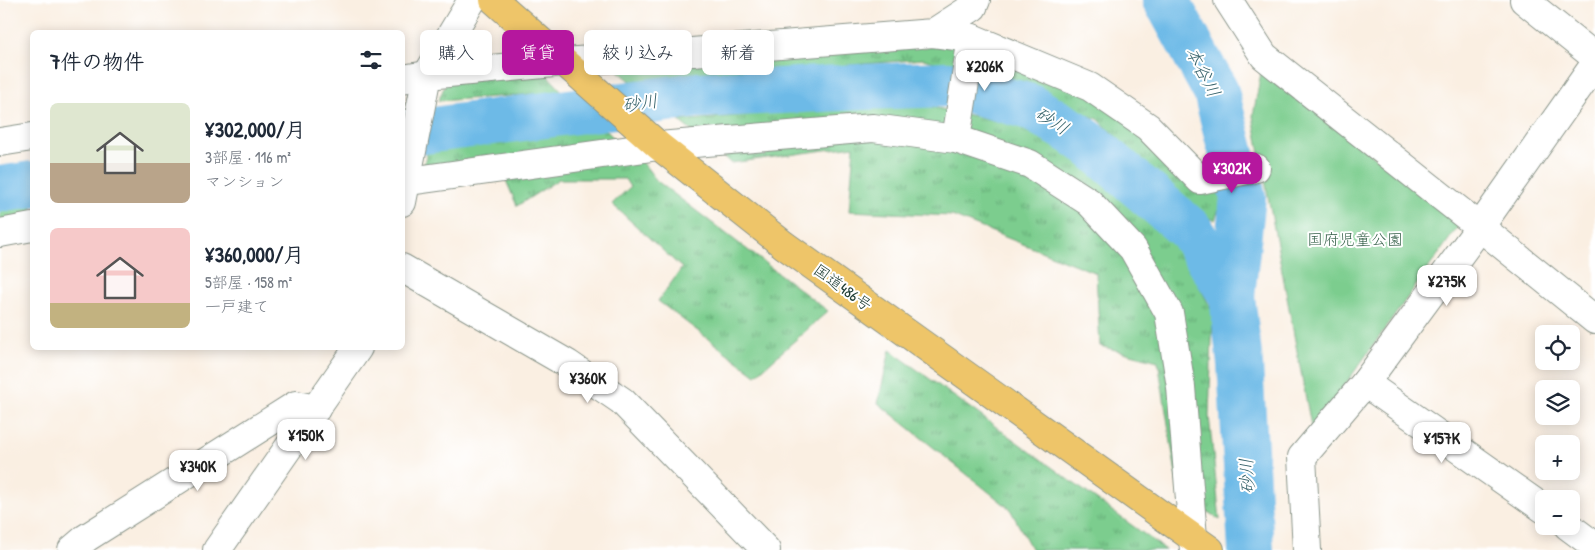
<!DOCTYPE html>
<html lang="ja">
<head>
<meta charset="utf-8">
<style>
  body { margin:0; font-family:"Patrick Hand","Klee One",sans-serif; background:#f2f2f3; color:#1f2937; height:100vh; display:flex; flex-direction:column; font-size:19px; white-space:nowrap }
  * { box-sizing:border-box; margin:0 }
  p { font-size:16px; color:#747a83 }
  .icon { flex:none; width:28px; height:28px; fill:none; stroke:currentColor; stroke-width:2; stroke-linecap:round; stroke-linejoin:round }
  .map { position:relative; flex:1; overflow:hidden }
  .sheet { position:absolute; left:30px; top:30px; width:375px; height:320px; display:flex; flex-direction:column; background:#fff; border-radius:8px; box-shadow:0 2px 12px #0003 }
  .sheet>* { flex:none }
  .hud { position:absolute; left:420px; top:30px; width:475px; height:45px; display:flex; gap:10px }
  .controls { position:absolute; left:1535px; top:325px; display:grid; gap:10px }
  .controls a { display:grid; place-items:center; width:45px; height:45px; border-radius:8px; background:#fff; box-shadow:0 2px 12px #0003; font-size:25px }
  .price { position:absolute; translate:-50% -42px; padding:0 11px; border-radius:10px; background:#fff; color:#222; font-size:16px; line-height:32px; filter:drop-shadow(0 1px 2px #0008) }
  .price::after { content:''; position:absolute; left:50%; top:30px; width:15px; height:11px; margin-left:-8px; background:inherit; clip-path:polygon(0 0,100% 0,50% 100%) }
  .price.active { background:#b5179e; color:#fff }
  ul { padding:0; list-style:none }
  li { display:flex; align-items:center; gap:15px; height:125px; padding:0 20px }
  li span { display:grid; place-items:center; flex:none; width:140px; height:100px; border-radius:8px; color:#555 }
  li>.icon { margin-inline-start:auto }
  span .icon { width:60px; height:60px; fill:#fffc; stroke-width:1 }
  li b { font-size:21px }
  h2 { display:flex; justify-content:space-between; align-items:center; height:60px; padding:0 20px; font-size:21px }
  .tag { padding:0 18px; border-radius:8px; background:#fff; box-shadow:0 2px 12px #0003; font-size:18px; line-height:45px }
  .tag.active { background:#b5179e; color:#fff }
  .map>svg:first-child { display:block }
  .grass { fill:url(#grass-tufts); stroke:#4d8561 }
  .park { fill:#7bcd8e; stroke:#4d8561 }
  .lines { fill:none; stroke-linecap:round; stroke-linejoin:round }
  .river { stroke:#6dbae7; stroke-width:46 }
  .minor-casing { stroke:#8c968b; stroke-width:30 }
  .highway-casing { stroke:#8c968b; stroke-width:30 }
  .minor { stroke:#fff; stroke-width:28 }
  .highway { stroke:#eec569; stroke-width:28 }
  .labels { text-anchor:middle; stroke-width:4; stroke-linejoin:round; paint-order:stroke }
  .park-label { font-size:16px; fill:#36614a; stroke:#fff }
  .street-label { font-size:16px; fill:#1f3d34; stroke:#fff }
  .water-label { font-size:18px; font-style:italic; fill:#36626a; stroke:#fff }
</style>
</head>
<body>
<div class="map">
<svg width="1595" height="550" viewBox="0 0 1595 550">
  <defs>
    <pattern id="grass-tufts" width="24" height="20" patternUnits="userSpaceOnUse" patternTransform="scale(1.25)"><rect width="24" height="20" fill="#7bcd8e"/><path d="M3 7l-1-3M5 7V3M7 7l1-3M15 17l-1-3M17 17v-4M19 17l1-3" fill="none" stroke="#64a875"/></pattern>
  </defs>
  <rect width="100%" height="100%" fill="#fff"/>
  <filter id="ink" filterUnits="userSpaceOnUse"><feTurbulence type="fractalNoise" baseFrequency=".02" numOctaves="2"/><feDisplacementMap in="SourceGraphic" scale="10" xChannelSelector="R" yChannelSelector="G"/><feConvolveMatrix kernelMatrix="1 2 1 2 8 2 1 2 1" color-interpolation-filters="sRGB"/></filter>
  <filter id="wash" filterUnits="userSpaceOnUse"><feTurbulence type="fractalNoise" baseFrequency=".0096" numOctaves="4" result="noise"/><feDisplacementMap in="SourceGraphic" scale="20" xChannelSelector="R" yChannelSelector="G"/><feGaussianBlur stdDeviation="1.12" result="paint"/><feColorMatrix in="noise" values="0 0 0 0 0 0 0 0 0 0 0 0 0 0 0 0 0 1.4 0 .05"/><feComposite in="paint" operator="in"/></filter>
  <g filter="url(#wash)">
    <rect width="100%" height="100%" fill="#faefe2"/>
    <g class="grass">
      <polygon points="961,45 957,68 923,59 633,83 612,66"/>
      <polygon points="980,51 1090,96 1227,186 1215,220 1197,216 1098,119 976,73"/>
      <polygon points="545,73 563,92 438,101 447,81"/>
      <polygon points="904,101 1048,132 1168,227 1213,312 1209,416 1220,520 1179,493 1158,361 1100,346 1096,273 952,216 849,211 854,146 731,163 679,121"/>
      <polygon points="599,123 620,144 422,170 429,146"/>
      <polygon points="637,155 657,181 828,311 756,375 658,301 682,268 612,204 630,187 625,179 559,179 517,206 505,178"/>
      <polygon points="32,200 32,220 0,225 0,206"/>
      <polygon points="890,350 1166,550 1032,550 1010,509 878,403"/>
    </g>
    <polygon class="park" points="1262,67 1460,224 1312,431 1253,116"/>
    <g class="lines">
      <g class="river">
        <polyline points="1165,0 1171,9 1216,92 1243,197 1232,296"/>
        <polyline points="402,134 698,95 861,87 948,84 1030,107 1073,132 1091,145 1190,230 1232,296 1240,364 1251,550"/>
        <polyline points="0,189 32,184"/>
      </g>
    </g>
  </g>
  <g filter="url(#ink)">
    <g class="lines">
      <defs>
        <g id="minor">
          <polyline points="1228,0 1264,56 1480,227 1595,320"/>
          <polyline points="1524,0 1595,57"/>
          <polyline points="933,33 972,38 1090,87 1148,127 1200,180 1256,168"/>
          <polyline points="402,79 427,75 565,62 933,33 973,7 976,0"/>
          <polyline points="956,139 972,38"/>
          <polyline points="0,142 32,137"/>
          <polyline points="402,182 659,146 873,128 956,139 1030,164 1089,202 1133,249 1169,313 1181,387 1194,550"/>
          <polyline points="402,202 427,75 472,0"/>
          <polyline points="0,233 32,227"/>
          <polyline points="402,268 568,364 622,401 766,550"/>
          <polyline points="1365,383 1544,509"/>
          <polyline points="1568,526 1595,546"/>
          <polyline points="72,550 86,538 296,405 316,409"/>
          <polyline points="217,550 358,348"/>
          <polyline points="1307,550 1302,457 1365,383 1480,227 1595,64"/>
        </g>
        <polyline id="highway" points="494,0 659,146 784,245 1210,550"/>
      </defs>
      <use href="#minor" class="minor-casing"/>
      <use href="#highway" class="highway-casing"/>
      <use href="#minor" class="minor"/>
      <use href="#highway" class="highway"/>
    </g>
  </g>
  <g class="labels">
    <g class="park-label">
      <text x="1355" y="245">国府児童公園</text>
    </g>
    <g class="street-label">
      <text transform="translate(843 287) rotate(36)" y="6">国道486号</text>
    </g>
    <g class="water-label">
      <text transform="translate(1203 72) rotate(63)" y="6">本谷川</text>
      <text transform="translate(640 103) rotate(-8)" y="6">砂川</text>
      <text transform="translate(1052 121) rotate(32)" y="6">砂川</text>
      <text transform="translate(1247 476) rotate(-93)" y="6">砂川</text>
    </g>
  </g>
</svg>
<div class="controls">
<a><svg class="icon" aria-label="locate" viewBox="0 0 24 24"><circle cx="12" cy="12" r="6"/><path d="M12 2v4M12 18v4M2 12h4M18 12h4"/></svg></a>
<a><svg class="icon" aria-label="layers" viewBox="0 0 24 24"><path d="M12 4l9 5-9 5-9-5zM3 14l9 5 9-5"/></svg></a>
<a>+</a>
<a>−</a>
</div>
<b class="price" style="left:985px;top:92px">¥206K</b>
<b class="price active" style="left:1232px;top:194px">¥302K</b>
<b class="price" style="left:1447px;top:307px">¥275K</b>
<b class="price" style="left:588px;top:404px">¥360K</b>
<b class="price" style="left:306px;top:461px">¥150K</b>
<b class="price" style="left:1442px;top:464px">¥157K</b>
<b class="price" style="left:198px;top:492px">¥340K</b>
<div class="hud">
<a class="tag">購入</a>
<a class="tag active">賃貸</a>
<a class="tag">絞り込み</a>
<a class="tag">新着</a>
</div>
<section class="sheet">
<h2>7件の物件<svg class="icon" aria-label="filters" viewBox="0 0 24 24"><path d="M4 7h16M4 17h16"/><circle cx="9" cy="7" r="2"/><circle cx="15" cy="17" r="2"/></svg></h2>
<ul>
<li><span style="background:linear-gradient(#dfe7d0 60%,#b9a48a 0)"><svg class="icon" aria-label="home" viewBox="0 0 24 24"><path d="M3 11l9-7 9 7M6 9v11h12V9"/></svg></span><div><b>¥302,000/月</b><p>3部屋 · 116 m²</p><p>マンション</p></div></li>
<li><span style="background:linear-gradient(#f6c9c9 75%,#c2b280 0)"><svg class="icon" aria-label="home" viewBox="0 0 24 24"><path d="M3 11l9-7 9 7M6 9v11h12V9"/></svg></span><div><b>¥360,000/月</b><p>5部屋 · 158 m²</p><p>一戸建て</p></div></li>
</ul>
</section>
</div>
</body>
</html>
